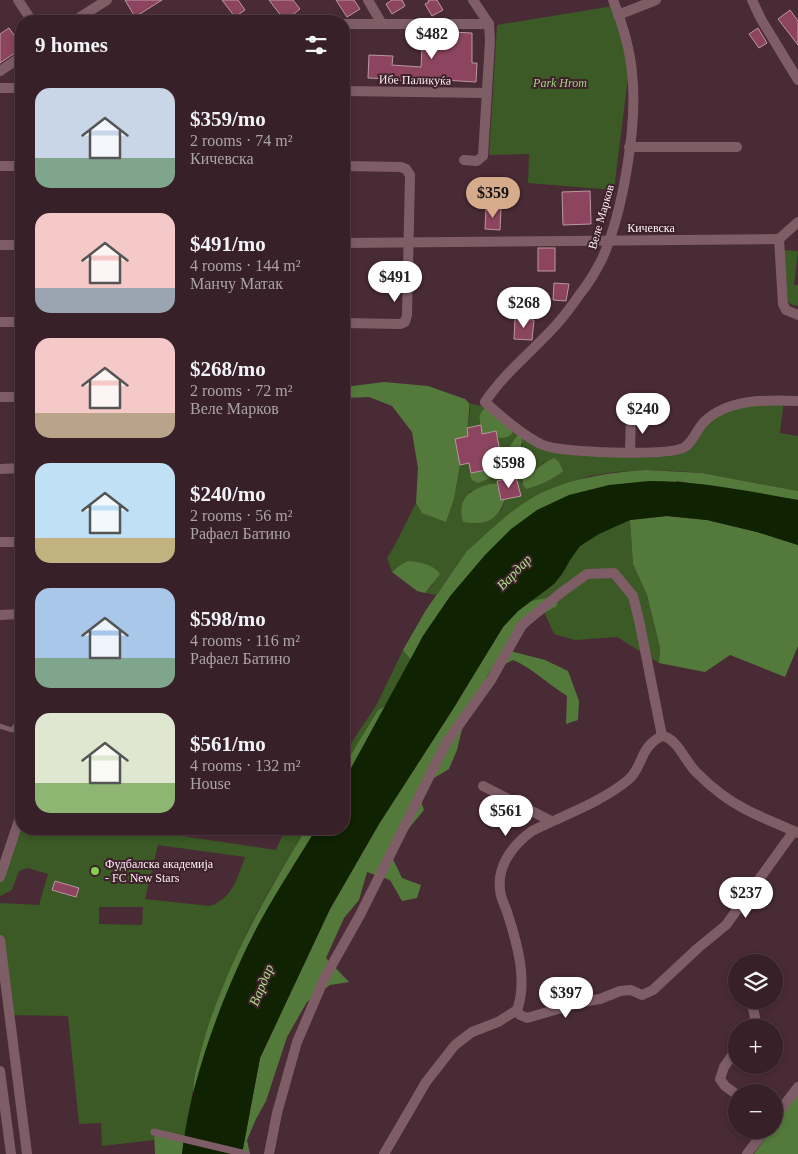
<!DOCTYPE html>
<html lang="en">
<head>
<meta charset="utf-8">
<style>
  body { margin:0; font-family:"Times New Roman",serif; background:#3e2830; color:#f1f3f6; height:100vh; display:flex; flex-direction:column; font-size:19px; white-space:nowrap }
  * { box-sizing:border-box; margin:0 }
  p { font-size:16px; color:#aaa3a8 }
  .icon { flex:none; width:28px; height:28px; fill:none; stroke:currentColor; stroke-width:2; stroke-linecap:round; stroke-linejoin:round }
  .map { position:relative; flex:1; overflow:hidden }
  .side { position:absolute; left:15px; top:15px; width:335px; height:820px; display:flex; flex-direction:column; background:#372028; border-radius:20px; box-shadow:0 2px 8px #0003,0 0 0 1px #513e45 }
  .side>* { flex:none }
  .fabs { position:absolute; left:728px; top:954px; display:grid; gap:10px }
  .fabs a { display:grid; place-items:center; width:55px; height:55px; border-radius:50%; background:#372028; box-shadow:0 2px 8px #0003,0 0 0 1px #513e45; font-size:25px }
  .price { position:absolute; translate:-50% -42px; padding:0 11px; border-radius:18px; background:#fff; color:#222; font-size:16px; line-height:32px; filter:drop-shadow(0 1px 2px #0008) }
  .price::after { content:''; position:absolute; left:50%; top:30px; width:15px; height:11px; margin-left:-8px; background:inherit; clip-path:polygon(0 0,100% 0,50% 100%) }
  .price.active { background:#d6ab8b; color:#111 }
  ul { padding:0; list-style:none }
  li { display:flex; align-items:center; gap:15px; height:125px; padding:0 20px }
  li span { display:grid; place-items:center; flex:none; width:140px; height:100px; border-radius:15px; color:#555 }
  li>.icon { margin-inline-start:auto }
  span .icon { width:60px; height:60px; fill:#fffc; stroke-width:1 }
  li b { font-size:21px }
  h2 { display:flex; justify-content:space-between; align-items:center; height:60px; padding:0 20px; font-size:21px }
  .map>svg:first-child { display:block }
  .green { fill:#3b5a25; fill-rule:evenodd }
  .forest { fill:#547a3b }
  .water { fill:#0f2202 }
  .building { fill:#8d455f; stroke:#bc97a2 }
  .lines { fill:none; stroke-linecap:round; stroke-linejoin:round }
  .service { stroke:#7e5d67; stroke-width:5 }
  .pedestrian { stroke:#7e5d67; stroke-width:7 }
  .minor { stroke:#7e5d67; stroke-width:10 }
  .poi-dot { fill:#85cf4c; stroke:#3e212b; stroke-width:2 }
  .labels { text-anchor:middle; stroke-width:4; stroke-linejoin:round; paint-order:stroke }
  .street-label { font-size:12px; fill:#fdf1f4; stroke:#3e212b }
  .park-label { font-size:12px; font-style:italic; fill:#a1d77e; stroke:#3e212b }
  .poi-label { font-size:12px; fill:#fdf1f4; stroke:#3e212b; text-anchor:start }
  .water-label { font-size:14px; font-style:italic; fill:#a9df86; stroke:#3e212b }
</style>
</head>
<body>
<div class="map">
<svg width="798" height="1154" viewBox="0 0 798 1154">
  <rect width="100%" height="100%" fill="#492b35"/>
  <g class="green">
    <polygon points="613,6 630,62 614,190 528,183 529,154 489,155 497,25"/>
    <polygon points="784,250 798,251 794,285 798,285 798,306 793,305 788,302"/>
    <path d="M784 400 780 433 798 436V491L702 473 675 471 647 470 615 472 589 476 552 490 518 508 462 558 436 595 425 593 432 585 438 570C422 561 406 560 392 572L387 558 396 543 416 503 423 513 446 521 454 499 460 465 469 463 472 480C478 479 486 480 491 478 505 473 518 457 523 443L513 441 506 452 501 457 497 436 514 430 542 445 674 451 718 412ZM544 462 557 476 544 483 526 488 523 478 535 471ZM516 477 520 496 505 499 501 511 469 492 489 484H497V481Z"/>
    <polygon points="469,403 486,407 479,421 481,425 467,428 470,410"/>
    <path d="M630 520 633 564 647 595 660 648 659 663 617 637 575 640 554 634 544 612 531 601C542 593 553 586 561 575 568 566 571 553 581 545 594 534 614 527 630 520Z"/>
    <polygon points="403,650 411,660 386,706 378,710 344,766 344,750 346,751 377,704"/>
    <path d="M21 829H163L162 833 276 850 285 829H306L270 889 247 932 220 993 199 1057 184 1139 154 1133V1140L102 1146 101 1123 79 1124 68 1016 10 1015 0 940V903L39 905 48 874 28 868 19 871 12 890 0 896V877ZM158 845 245 857C238 877 232 899 210 906L145 899ZM99 907H143L142 925 99 924Z"/>
  </g>
  <g class="forest">
    <path d="M384 382 428 386 465 399 469 403C470 414 466 425 468 436L455 439 460 465 454 499 446 522 422 513 416 503 418 468 412 432 392 406 369 397 345 398 344 392 345 387Z"/>
    <path d="M486 407 514 430C510 437 507 438 499 438L495 431 482 434C480 422 476 415 486 407Z"/>
    <path d="M518 435 522 437C523 460 497 476 478 483L472 480 470 476 471 473 486 470 484 460C510 455 503 453 518 435Z"/>
    <path d="M554 458 559 462 563 471C553 480 540 485 526 489L523 485V478C534 472 542 463 554 458Z"/>
    <path d="M647 470 702 473 798 491V500L677 481 451 595 423 636 411 660 403 650 426 610 462 558 467 551C483 537 499 521 517 508 554 480 601 473 647 470Z"/>
    <path d="M489 484H497L501 500 505 499C497 522 485 525 463 522 457 499 469 490 489 484Z"/>
    <polygon points="667,516 707,520 757,532 798,545 798,646 785,677 730,655 705,672 659,663 660,648 647,595 633,564 630,520"/>
    <path d="M408 561C419 562 434 564 440 574L425 593 417 591 392 572 399 566Z"/>
    <path d="M558 596 557 606C536 616 521 630 510 651L545 660 568 671 579 701 578 720 566 724 567 696C548 684 532 668 513 660L490 671 474 701 463 725 457 750 449 769 434 778 418 792 424 810 400 839 391 855 402 878 421 885 417 898 402 901 390 880 367 872 359 900 344 918 326 958 349 982 330 985 307 1002 287 1037 266 1101 256 1119 247 1140 250 1154H242L260 1058 330 909 379 824 453 709 503 627 518 611 531 601Z"/>
    <polygon points="386,706 344,781 344,766 378,710"/>
    <path d="M306 829H316C293 868 267 906 247 947 225 994 209 1043 193 1093 194 1071 201 1051 207 1030 230 958 267 893 306 829Z"/>
    <polygon points="798,1093 798,1154 754,1154 771,1130 774,1130 774,1126"/>
    <polygon points="154,1132 184,1139 182,1154 155,1154"/>
  </g>
  <path class="water" d="M649 481C699 481 748 491 798 500V545L757 532 707 520 667 516 630 520 599 534 580 546 570 560 562 574 554 584 518 611 503 627 453 709 379 824 330 909 260 1058 242 1154H182C190 1079 225 987 261 920 278 889 298 859 316 829H344V781L423 636 451 595 485 555 511 529 537 510 569 495 609 485Z"/>
  <g class="building">
    <polygon points="125,0 162,0 135,17"/>
    <polygon points="222,0 238,0 245,10 235,17"/>
    <polygon points="269,0 293,0 300,9 285,21"/>
    <polygon points="336,0 354,0 360,9 347,17"/>
    <polygon points="392,0 402,0 405,6 392,14 386,4"/>
    <polygon points="428,0 437,0 443,10 432,16 425,4 429,2"/>
    <polygon points="790,10 798,21 798,45 778,19"/>
    <polygon points="9,28 21,45 21,49 0,63 0,34"/>
    <polygon points="758,28 767,43 759,48 749,34"/>
    <polygon points="431,31 472,33 472,63 477,63 476,82 444,80 444,81 417,82 394,80 395,79 368,78 369,55 393,56 392,65 421,67 422,49 418,49 418,46 412,45 413,32 431,33"/>
    <polygon points="590,191 591,224 563,225 562,192"/>
    <polygon points="486,208 501,209 500,230 485,229"/>
    <rect x="538" y="248" width="17" height="23"/>
    <polygon points="554,283 569,284 566,301 553,300"/>
    <polygon points="515,318 534,320 532,340 514,339"/>
    <polygon points="481,425 482,434 496,431 501,457 484,460 486,470 471,473 469,463 460,465 455,439 468,436 467,428"/>
    <polygon points="516,477 521,496 501,500 497,481"/>
    <polygon points="55,881 79,888 76,897 52,890"/>
  </g>
  <g class="lines">
    <polyline class="service" points="0,726 12,730 17,724 21,716"/>
    <polyline class="pedestrian" points="154,1132 246,1154"/>
    <g class="minor">
      <polyline points="18,0 32,21"/>
      <polyline points="368,0 382,24"/>
      <path d="M613 0C622 23 630 48 632 73 638 124 623 212 602 259 596 271 588 284 580 294 573 304 565 315 557 324 533 351 505 372 485 402 499 415 526 438 543 445 562 453 664 456 683 448 692 444 697 429 704 422 728 398 767 400 798 401"/>
      <polyline points="752,0 761,19 798,80"/>
      <polyline points="618,15 656,0"/>
      <polyline points="74,21 107,0"/>
      <polyline points="344,24 489,24"/>
      <polyline points="0,71 21,57"/>
      <polyline points="0,88 21,88"/>
      <polyline points="344,91 486,93"/>
      <polyline points="629,147 737,147"/>
      <polyline points="464,160 477,161 483,156 490,41 489,24 473,0"/>
      <polyline points="0,166 21,166"/>
      <polyline points="344,166 401,167 406,169 410,175 407,315 405,322 400,324 344,323"/>
      <polyline points="798,222 779,239 783,304 786,310 798,315"/>
      <polyline points="344,243 779,239"/>
      <polyline points="0,245 21,245"/>
      <polyline points="0,322 21,322"/>
      <polyline points="0,397 21,397"/>
      <polyline points="630,452 631,417"/>
      <polyline points="0,469 21,468"/>
      <polyline points="0,542 21,542"/>
      <polyline points="0,615 21,614"/>
      <polyline points="483,786 551,821"/>
      <polyline points="0,877 21,814"/>
      <polyline points="0,940 27,1154"/>
      <polyline points="517,1010 520,1015 527,1018 582,1002 600,999 620,991 631,990 642,995 653,990 698,948 726,925 794,831"/>
      <polyline points="752,1028 755,1017 753,1008"/>
      <polyline points="736,1050 724,1067 720,1079 725,1086 736,1094"/>
      <polyline points="0,1071 11,1154"/>
      <polyline points="774,1118 798,1087"/>
      <polyline points="269,1154 277,1113 297,1042 324,979 360,915 446,743 491,680 522,625 562,592 587,574 614,573 633,596 639,620 662,736"/>
      <path d="M384 1154 426 1082 455 1045 472 1032 498 1022 517 1010C528 981 517 943 508 915 506 907 500 898 500 889 497 865 514 844 532 831 564 815 600 803 628 780 643 768 639 747 662 736 677 738 685 761 696 772 710 786 727 800 745 809 762 818 781 825 798 833"/>
      <polyline points="747,1154 765,1130"/>
    </g>
  </g>
  <circle class="poi-dot" cx="95" cy="871" r="5"/>
  <g class="labels">
    <g class="street-label">
      <text transform="translate(415 80) rotate(1)" y="4">Ибе Паликуќа</text>
      <text transform="translate(601 217) rotate(-74)" y="4">Веле Марков</text>
      <text x="651" y="232">Кичевска</text>
    </g>
    <g class="park-label">
      <text x="560" y="87">Park Hrom</text>
    </g>
    <g class="poi-label">
      <text x="105" y="868">Фудбалска академија<tspan x="105" dy="14">- FC New Stars</tspan></text>
    </g>
    <g class="water-label">
      <text transform="translate(514 572) rotate(-46)" y="5">Вардар</text>
      <text transform="translate(261 985) rotate(-68)" y="5">Вардар</text>
    </g>
  </g>
</svg>
<div class="fabs">
<a><svg class="icon" aria-label="layers" viewBox="0 0 24 24"><path d="M12 4l9 5-9 5-9-5zM3 14l9 5 9-5"/></svg></a>
<a>+</a>
<a>−</a>
</div>
<b class="price" style="left:432px;top:60px">$482</b>
<b class="price active" style="left:493px;top:219px">$359</b>
<b class="price" style="left:395px;top:303px">$491</b>
<b class="price" style="left:524px;top:329px">$268</b>
<b class="price" style="left:643px;top:435px">$240</b>
<b class="price" style="left:509px;top:489px">$598</b>
<b class="price" style="left:506px;top:837px">$561</b>
<b class="price" style="left:746px;top:919px">$237</b>
<b class="price" style="left:566px;top:1019px">$397</b>
<section class="side">
<h2>9 homes<svg class="icon" aria-label="filters" viewBox="0 0 24 24"><path d="M4 7h16M4 17h16"/><circle cx="9" cy="7" r="2"/><circle cx="15" cy="17" r="2"/></svg></h2>
<ul>
<li><span style="background:linear-gradient(#c9d6e8 70%,#7fa58c 0)"><svg class="icon" aria-label="home" viewBox="0 0 24 24"><path d="M3 11l9-7 9 7M6 9v11h12V9"/></svg></span><div><b>$359/mo</b><p>2 rooms · 74 m²</p><p>Кичевска</p></div></li>
<li><span style="background:linear-gradient(#f6c9c9 75%,#9aa5b1 0)"><svg class="icon" aria-label="home" viewBox="0 0 24 24"><path d="M3 11l9-7 9 7M6 9v11h12V9"/></svg></span><div><b>$491/mo</b><p>4 rooms · 144 m²</p><p>Манчу Матак</p></div></li>
<li><span style="background:linear-gradient(#f6c9c9 75%,#b9a48a 0)"><svg class="icon" aria-label="home" viewBox="0 0 24 24"><path d="M3 11l9-7 9 7M6 9v11h12V9"/></svg></span><div><b>$268/mo</b><p>2 rooms · 72 m²</p><p>Веле Марков</p></div></li>
<li><span style="background:linear-gradient(#bfe0f5 75%,#c2b280 0)"><svg class="icon" aria-label="home" viewBox="0 0 24 24"><path d="M3 11l9-7 9 7M6 9v11h12V9"/></svg></span><div><b>$240/mo</b><p>2 rooms · 56 m²</p><p>Рафаел Батино</p></div></li>
<li><span style="background:linear-gradient(#a9c7e8 70%,#7fa58c 0)"><svg class="icon" aria-label="home" viewBox="0 0 24 24"><path d="M3 11l9-7 9 7M6 9v11h12V9"/></svg></span><div><b>$598/mo</b><p>4 rooms · 116 m²</p><p>Рафаел Батино</p></div></li>
<li><span style="background:linear-gradient(#dfe7d0 70%,#8fb573 0)"><svg class="icon" aria-label="home" viewBox="0 0 24 24"><path d="M3 11l9-7 9 7M6 9v11h12V9"/></svg></span><div><b>$561/mo</b><p>4 rooms · 132 m²</p><p>House</p></div></li>
</ul>
</section>
</div>
</body>
</html>
